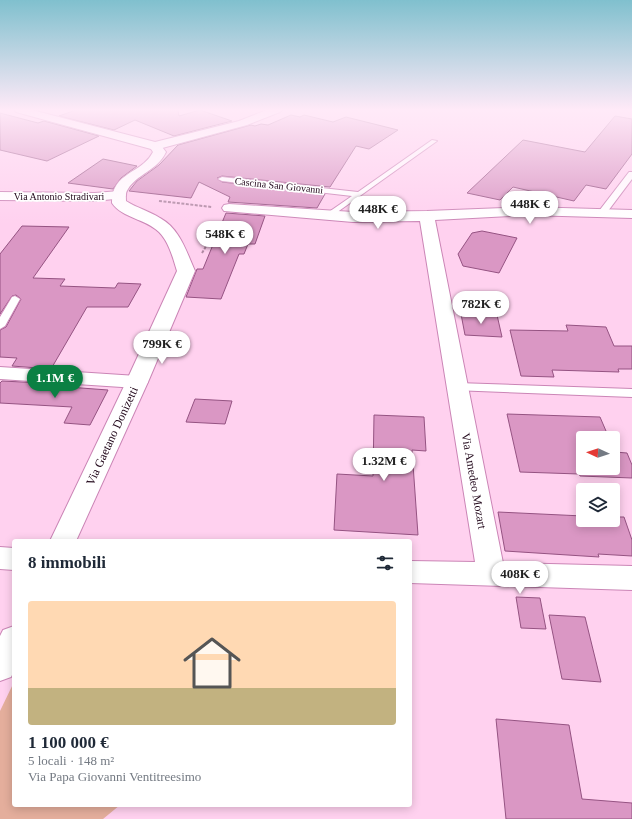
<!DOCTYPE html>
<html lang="it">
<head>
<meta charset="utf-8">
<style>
  body { margin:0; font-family:"Times New Roman",serif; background:#f2f2f3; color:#1f2937; height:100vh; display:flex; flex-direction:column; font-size:15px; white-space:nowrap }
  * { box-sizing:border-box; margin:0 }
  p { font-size:13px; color:#747a83 }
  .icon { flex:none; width:22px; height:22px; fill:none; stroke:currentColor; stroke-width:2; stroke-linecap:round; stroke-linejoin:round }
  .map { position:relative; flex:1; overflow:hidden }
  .sheet { position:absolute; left:12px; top:539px; width:400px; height:268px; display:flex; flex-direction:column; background:#fff; border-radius:4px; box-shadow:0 2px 10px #0003 }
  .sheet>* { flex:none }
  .needle { width:26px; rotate:273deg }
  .tools { position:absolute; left:576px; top:431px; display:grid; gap:8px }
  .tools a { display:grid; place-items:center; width:44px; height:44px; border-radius:4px; background:#fff; box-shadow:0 2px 10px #0003; font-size:20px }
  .price { position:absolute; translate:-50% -34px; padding:0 9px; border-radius:14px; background:#fff; color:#222; font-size:13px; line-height:26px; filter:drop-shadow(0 1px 2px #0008) }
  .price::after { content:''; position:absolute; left:50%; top:24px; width:12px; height:9px; margin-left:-6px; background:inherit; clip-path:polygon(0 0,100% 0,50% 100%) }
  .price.selected { background:#0b8043; color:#fff }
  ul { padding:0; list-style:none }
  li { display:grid; align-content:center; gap:8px; height:212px; padding:0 16px }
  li+li { border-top:1px solid #e0e1e3 }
  li span { display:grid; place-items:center; height:124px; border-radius:4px; color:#555 }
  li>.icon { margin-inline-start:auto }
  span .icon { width:72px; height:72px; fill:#fffc; stroke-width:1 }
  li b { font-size:17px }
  h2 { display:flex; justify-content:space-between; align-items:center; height:48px; padding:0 16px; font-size:17px }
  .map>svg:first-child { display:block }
  .green { fill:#e4ae9c }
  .building { fill:#da97c4; stroke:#955382 }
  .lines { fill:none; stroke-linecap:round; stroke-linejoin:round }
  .service-casing { stroke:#cb85b6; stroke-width:2 }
  .minor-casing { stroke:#cb85b6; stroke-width:2 }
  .tertiary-casing { stroke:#cb85b6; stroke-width:2 }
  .path { stroke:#b089a3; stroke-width:2; stroke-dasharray:3 1.5; stroke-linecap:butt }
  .service { fill:#fff; fill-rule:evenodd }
  .minor { fill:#fff; fill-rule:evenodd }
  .tertiary { fill:#fff; fill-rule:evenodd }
  .labels { text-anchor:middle; stroke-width:3.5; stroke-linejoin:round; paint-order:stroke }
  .far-street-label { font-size:10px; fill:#22081b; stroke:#fff }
  .street-label { font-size:12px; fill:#22081b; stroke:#fff }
</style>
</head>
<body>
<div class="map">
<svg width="632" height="819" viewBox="0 0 632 819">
  <rect width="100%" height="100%" fill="#ffd1ef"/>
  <polygon class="green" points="14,682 14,805 120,805 103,819 0,819 0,711"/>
  <g class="building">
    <polygon points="76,110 178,110 179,116 200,110 232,121 174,136 135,120 114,130 59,116"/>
    <polygon points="0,113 38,123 44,121 99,136 47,161 0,150"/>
    <polygon points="291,115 300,117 304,115 333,122 346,117 398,130 369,149 356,146 330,187 222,176 217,178 222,182 325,194 317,208 228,202 230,197 199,182 191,198 129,191 137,181 159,165 178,145 251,125 255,126 261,124 268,125"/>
    <polygon points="615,116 632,119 632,154 606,189 586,185 574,201 513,187 500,200 467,193 523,140 585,152"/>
    <polygon points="103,159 137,166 121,178 113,189 68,183"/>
    <polygon points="226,213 265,216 255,244 248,244 244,254 239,254 221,299 186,297 197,269 203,269"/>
    <polygon points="22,226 69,227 33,278 65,279 60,286 115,288 118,283 141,284 128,307 87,307 51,369 12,366 17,358 0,357 0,330 6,327 21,299 16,295 12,296 0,314 0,254"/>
    <polygon points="482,231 517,238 499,273 463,266 458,254 472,233"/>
    <polygon points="461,314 497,315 502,337 465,335"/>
    <polygon points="566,325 606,327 614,346 632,346 632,369 618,369 619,372 552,370 554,377 521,376 510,330 568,331"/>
    <polygon points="2,381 42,383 41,385 108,390 90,425 64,423 72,407 0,403 0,383"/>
    <polygon points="195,399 232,401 225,424 186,422"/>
    <polygon points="507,414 600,417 609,438 583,438 583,468 613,468 613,448 615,452 627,453 632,465 632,478 580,476 579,474 520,472"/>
    <polygon points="374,415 424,417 426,451 412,450 418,535 334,530 337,474 373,476"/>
    <polygon points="498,512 583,516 583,520 613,520 613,517 624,517 632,540 632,556 598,554 599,557 505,551"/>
    <polygon points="516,597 540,598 546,629 521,628"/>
    <polygon points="549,615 585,617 601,682 562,679"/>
    <polygon points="496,719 569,725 582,799 632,803 632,819 506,819"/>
  </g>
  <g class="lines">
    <defs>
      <g id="service">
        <polygon points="432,140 437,141 329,218 325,216 326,214 352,196 222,181 218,179 222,177 358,192"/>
        <polygon points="629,172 632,172 632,179 605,215 599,215 599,211"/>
        <polygon points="15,296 20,299 5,326 0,329 0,317 12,297"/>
        <polygon points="457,383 632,389 632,397 453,390 451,387 453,384"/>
      </g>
      <g id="minor">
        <polygon points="267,110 282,110 280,112 247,125 155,150 151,149 149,146 151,143 239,121"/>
        <polygon points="119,191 124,192 126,195 124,198 95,201 0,200 0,192 95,193"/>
        <polygon points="229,204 353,212 427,211 527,207 632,210 632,218 527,215 435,220 503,563 632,566 632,590 410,583 410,561 475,562 420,221 353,222 224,211 222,208 224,205"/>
        <polygon points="0,367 137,376 144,377 148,382 144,387 137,388 0,379"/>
        <polygon points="0,547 14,548 14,570 0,569"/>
      </g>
      <g id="tertiary">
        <path d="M14 110H32L159 143 166 152C157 171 137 174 128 189 125 193 126 197 126 201 137 208 149 211 160 218 180 229 186 251 195 271L148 382 76 541H50L126 382 177 271C173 258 169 242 159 232 146 219 122 218 112 203 111 172 142 174 153 152L151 149 16 112Z"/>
        <polygon points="14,626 14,671 11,677 0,681 0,636 3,630"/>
      </g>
    </defs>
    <use href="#service" class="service-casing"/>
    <use href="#minor" class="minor-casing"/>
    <use href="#tertiary" class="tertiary-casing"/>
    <g class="path">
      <polyline points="159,201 212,207"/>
      <polyline points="202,253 220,223"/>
    </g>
    <use href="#service" class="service"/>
    <use href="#minor" class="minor"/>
    <use href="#tertiary" class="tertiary"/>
  </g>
  <linearGradient id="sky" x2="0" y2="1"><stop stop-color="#80c0ce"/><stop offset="0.49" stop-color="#ffeaf8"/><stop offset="1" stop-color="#ffeaf8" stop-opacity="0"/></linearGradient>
  <rect width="632" height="224" fill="url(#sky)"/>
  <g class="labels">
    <g class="far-street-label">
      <text transform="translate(279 185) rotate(6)" y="4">Cascina San Giovanni</text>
      <text x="59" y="200">Via Antonio Stradivari</text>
    </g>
    <g class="street-label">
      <text transform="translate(112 436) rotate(-65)" y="4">Via Gaetano Donizetti</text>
      <text transform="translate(474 481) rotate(80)" y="4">Via Amedeo Mozart</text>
    </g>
  </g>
</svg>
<div class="tools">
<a><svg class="needle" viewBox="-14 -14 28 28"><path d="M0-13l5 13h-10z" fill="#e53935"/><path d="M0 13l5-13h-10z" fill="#747a83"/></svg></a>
<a><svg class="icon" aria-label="layers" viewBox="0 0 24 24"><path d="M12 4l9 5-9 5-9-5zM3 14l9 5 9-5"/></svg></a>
</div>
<b class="price" style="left:530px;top:225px">448K €</b>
<b class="price" style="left:378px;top:230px">448K €</b>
<b class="price" style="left:225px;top:255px">548K €</b>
<b class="price" style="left:481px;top:325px">782K €</b>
<b class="price" style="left:162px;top:365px">799K €</b>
<b class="price selected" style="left:55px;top:399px">1.1M €</b>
<b class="price" style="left:384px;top:482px">1.32M €</b>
<b class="price" style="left:520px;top:595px">408K €</b>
<section class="sheet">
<h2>8 immobili<svg class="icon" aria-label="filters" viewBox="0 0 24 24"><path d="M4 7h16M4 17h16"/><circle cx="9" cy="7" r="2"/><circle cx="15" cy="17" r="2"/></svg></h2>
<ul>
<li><span style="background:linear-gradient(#ffd9b3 70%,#c2b280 0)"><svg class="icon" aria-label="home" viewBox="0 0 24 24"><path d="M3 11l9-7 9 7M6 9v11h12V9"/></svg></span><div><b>1 100 000 €</b><p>5 locali · 148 m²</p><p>Via Papa Giovanni Ventitreesimo</p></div></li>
</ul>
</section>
</div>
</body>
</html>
